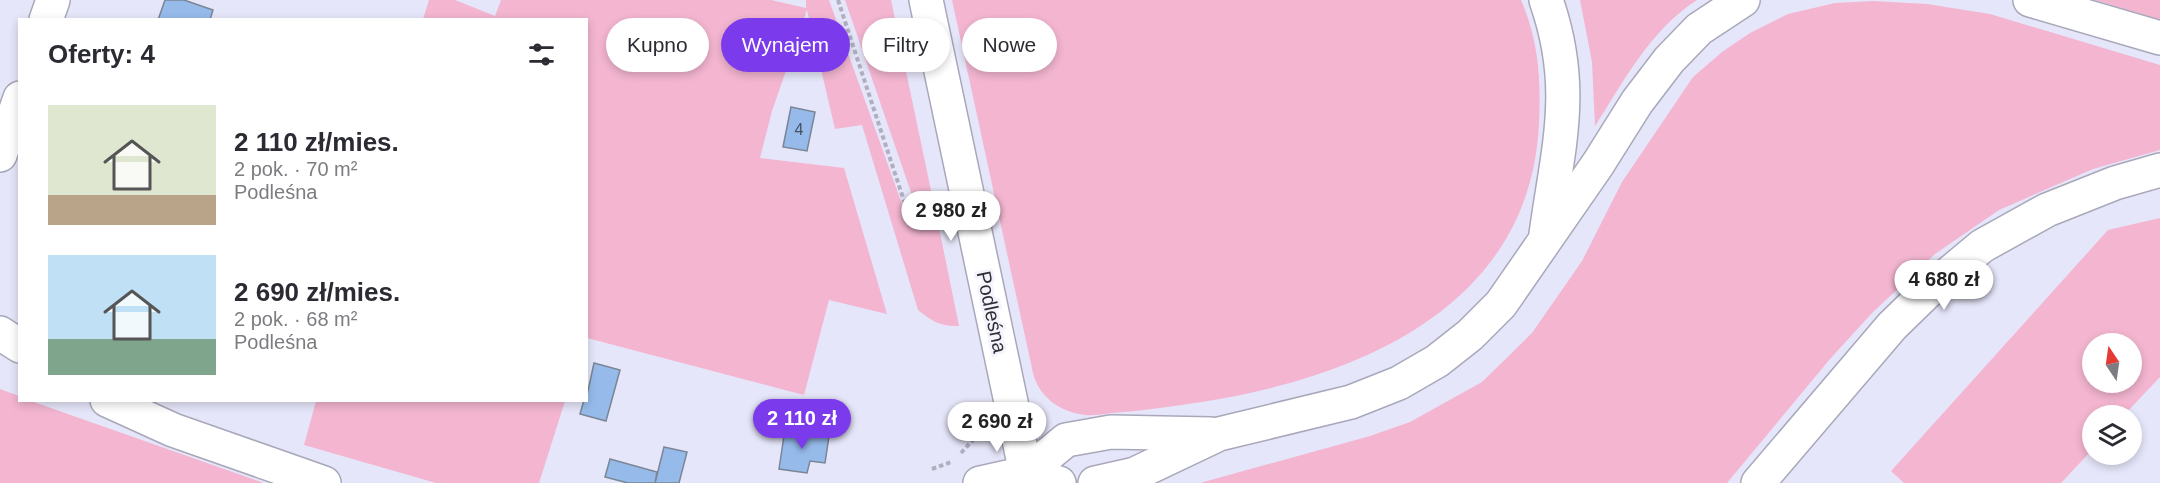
<!DOCTYPE html>
<html lang="pl">
<head>
<meta charset="utf-8">
<style>
  body { margin:0; font-family:Helvetica,sans-serif; background:#f2f2f3; color:#2b2b33; height:100vh; display:flex; flex-direction:column; font-size:22px; white-space:nowrap }
  * { box-sizing:border-box; margin:0 }
  p { font-size:20px; color:#7c7c81 }
  .icon { flex:none; width:33px; height:33px; fill:none; stroke:currentColor; stroke-width:2; stroke-linecap:round; stroke-linejoin:round }
  .map { position:relative; flex:1; overflow:hidden }
  .panel { position:absolute; left:18px; top:18px; width:570px; height:384px; display:flex; flex-direction:column; background:#fff; border-radius:0px; box-shadow:0 3px 9px #0003 }
  .panel>* { flex:none }
  .hud { position:absolute; left:606px; top:18px; width:570px; height:54px; display:flex; gap:12px }
  .needle { width:39px; rotate:347deg }
  .controls { position:absolute; left:2082px; top:333px; display:grid; gap:12px }
  .controls a { display:grid; place-items:center; width:60px; height:60px; border-radius:50%; background:#fff; box-shadow:0 3px 9px #0003; font-size:30px }
  .price { position:absolute; translate:-50% -51px; padding:0 14px; border-radius:21px; background:#fff; color:#222; font-size:20px; line-height:39px; filter:drop-shadow(0 2px 3px #0008) }
  .price::after { content:''; position:absolute; left:50%; top:36px; width:18px; height:14px; margin-left:-9px; background:inherit; clip-path:polygon(0 0,100% 0,50% 100%) }
  .price.active { background:#7c3aed; color:#fff }
  ul { padding:0; list-style:none }
  li { display:flex; align-items:center; gap:18px; height:150px; padding:0 30px }
  li span { display:grid; place-items:center; flex:none; width:168px; height:120px; border-radius:0px; color:#555 }
  li>.icon { margin-inline-start:auto }
  span .icon { width:72px; height:72px; fill:#fffc; stroke-width:1 }
  li b { font-size:26px }
  h2 { display:flex; justify-content:space-between; align-items:center; height:72px; padding:0 30px; font-size:26px }
  .tag { padding:0 21px; border-radius:27px; background:#fff; box-shadow:0 3px 9px #0003; font-size:21px; line-height:54px }
  .tag.active { background:#7c3aed; color:#fff }
  .map>svg:first-child { display:block }
  .green { fill:#f3b5d0; fill-rule:evenodd }
  .building { fill:#96bbeb; stroke:#7a8595; stroke-width:1.5 }
  .lines { fill:none; stroke-linecap:round; stroke-linejoin:round }
  .street-casing { stroke:#a8a8ba; stroke-width:36 }
  .secondary-casing { stroke:#a8a8ba; stroke-width:36 }
  .highway-casing { stroke:#a8a8ba; stroke-width:36 }
  .path { stroke:#afafbf; stroke-width:4; stroke-dasharray:4.5 3; stroke-linecap:butt }
  .street { stroke:#fff; stroke-width:33 }
  .secondary { stroke:#fff; stroke-width:33 }
  .highway { stroke:#fff; stroke-width:33 }
  .labels { text-anchor:middle; stroke-width:6; stroke-linejoin:round; paint-order:stroke }
  .number-label { font-size:16px; fill:#485163 }
  .street-label { font-size:20px; fill:#2e2e36; stroke:#f5f4fd }
</style>
</head>
<body>
<div class="map">
<svg width="2160" height="483" viewBox="0 0 2160 483">
  <rect width="100%" height="100%" fill="#e6e6fa"/>
  <g class="green">
    <path d="M429 0H455L495 16 501 0H771L806 8V0H829L907 218 936 213 959 326C942 327 931 321 918 310L862 125 835 129 807 10 772 111 760 158 844 168 887 314 829 300 804 395 587 338 586 20 423 19Z"/>
    <polygon points="845,0 891,0 933,200 915,204"/>
    <path d="M952 0H1521C1539 42 1541 80 1539 124 1530 307 1359 377 1202 402 1172 406 1143 411 1112 413 1104 414 1094 416 1085 415 1060 412 1039 397 1033 373Z"/>
    <path d="M1580 0H1697C1650 30 1624 81 1595 126L1592 62Z"/>
    <polygon points="2095,0 2160,0 2160,20"/>
    <polygon points="1873,1 1927,4 1990,14 2160,65 2160,150 2093,169 1999,210 1935,254 1872,313 1830,359 1727,483 1200,483 1370,436 1410,422 1482,382 1532,333 1582,261 1622,182 1693,77 1722,52 1750,33 1788,14 1835,3"/>
    <path d="M2160 218V377L2124 415 2092 416V450L2061 483H1904L1891 471 2108 230ZM2092 344H2132V382H2092Z"/>
    <polygon points="0,389 19,396 20,400 31,401 264,483 0,483"/>
    <polygon points="316,401 316,400 565,401 539,483 436,483 304,445"/>
  </g>
  <g class="building">
    <polygon points="165,0 184,0 213,10 210,20 158,20"/>
    <polygon points="791,107 815,112 807,151 783,147"/>
    <polygon points="594,363 620,370 606,421 580,414 584,400 586,400"/>
    <polygon points="785,429 829,436 825,463 810,461 807,473 779,469"/>
    <polygon points="664,447 687,452 679,483 655,483"/>
    <polygon points="610,459 657,472 655,483 628,483 605,477"/>
  </g>
  <g class="lines">
    <defs>
      <g id="street">
        <polyline points="46,20 53,0"/>
        <polyline points="0,155 20,98"/>
        <polyline points="1758,483 1892,326 1928,291 1982,246 2047,210 2115,183 2160,170"/>
      </g>
      <g id="secondary">
        <polyline points="926,0 1026,473 980,483"/>
        <polyline points="0,333 20,346"/>
        <polyline points="107,400 173,430 324,483"/>
      </g>
      <g id="highway">
        <polyline points="2030,0 2160,38"/>
        <path d="M1546 234C1558 147 1577 88 1546 0"/>
        <polyline points="1026,473 1066,440 1111,432 1211,434"/>
        <polyline points="1026,473 1059,483"/>
        <polyline points="1095,483 1135,474 1219,434 1351,402 1399,383 1437,361 1470,335 1501,304 1598,164 1637,102 1669,60 1699,29 1743,0"/>
      </g>
    </defs>
    <use href="#street" class="street-casing"/>
    <use href="#secondary" class="secondary-casing"/>
    <use href="#highway" class="highway-casing"/>
    <g class="path">
      <polyline points="838,0 907,210 934,205"/>
      <polyline points="961,453 974,439 978,421"/>
      <polyline points="932,469 951,462"/>
    </g>
    <use href="#street" class="street"/>
    <use href="#secondary" class="secondary"/>
    <use href="#highway" class="highway"/>
  </g>
  <g class="labels">
    <g class="number-label">
      <text x="799" y="135">4</text>
    </g>
    <g class="street-label">
      <text transform="translate(992 312) rotate(78)" y="7">Podleśna</text>
    </g>
  </g>
</svg>
<div class="controls">
<a><svg class="needle" viewBox="-14 -14 28 28"><path d="M0-13l5 13h-10z" fill="#e53935"/><path d="M0 13l5-13h-10z" fill="#7c7c81"/></svg></a>
<a><svg class="icon" aria-label="layers" viewBox="0 0 24 24"><path d="M12 4l9 5-9 5-9-5zM3 14l9 5 9-5"/></svg></a>
</div>
<b class="price" style="left:951px;top:242px">2 980 zł</b>
<b class="price" style="left:1944px;top:311px">4 680 zł</b>
<b class="price active" style="left:802px;top:450px">2 110 zł</b>
<b class="price" style="left:997px;top:453px">2 690 zł</b>
<div class="hud">
<a class="tag">Kupno</a>
<a class="tag active">Wynajem</a>
<a class="tag">Filtry</a>
<a class="tag">Nowe</a>
</div>
<section class="panel">
<h2>Oferty: 4<svg class="icon" aria-label="filters" viewBox="0 0 24 24"><path d="M4 7h16M4 17h16"/><circle cx="9" cy="7" r="2"/><circle cx="15" cy="17" r="2"/></svg></h2>
<ul>
<li><span style="background:linear-gradient(#dfe7d0 75%,#b9a48a 0)"><svg class="icon" aria-label="home" viewBox="0 0 24 24"><path d="M3 11l9-7 9 7M6 9v11h12V9"/></svg></span><div><b>2 110 zł/mies.</b><p>2 pok. · 70 m²</p><p>Podleśna</p></div></li>
<li><span style="background:linear-gradient(#bfe0f5 70%,#7fa58c 0)"><svg class="icon" aria-label="home" viewBox="0 0 24 24"><path d="M3 11l9-7 9 7M6 9v11h12V9"/></svg></span><div><b>2 690 zł/mies.</b><p>2 pok. · 68 m²</p><p>Podleśna</p></div></li>
</ul>
</section>
</div>
</body>
</html>
